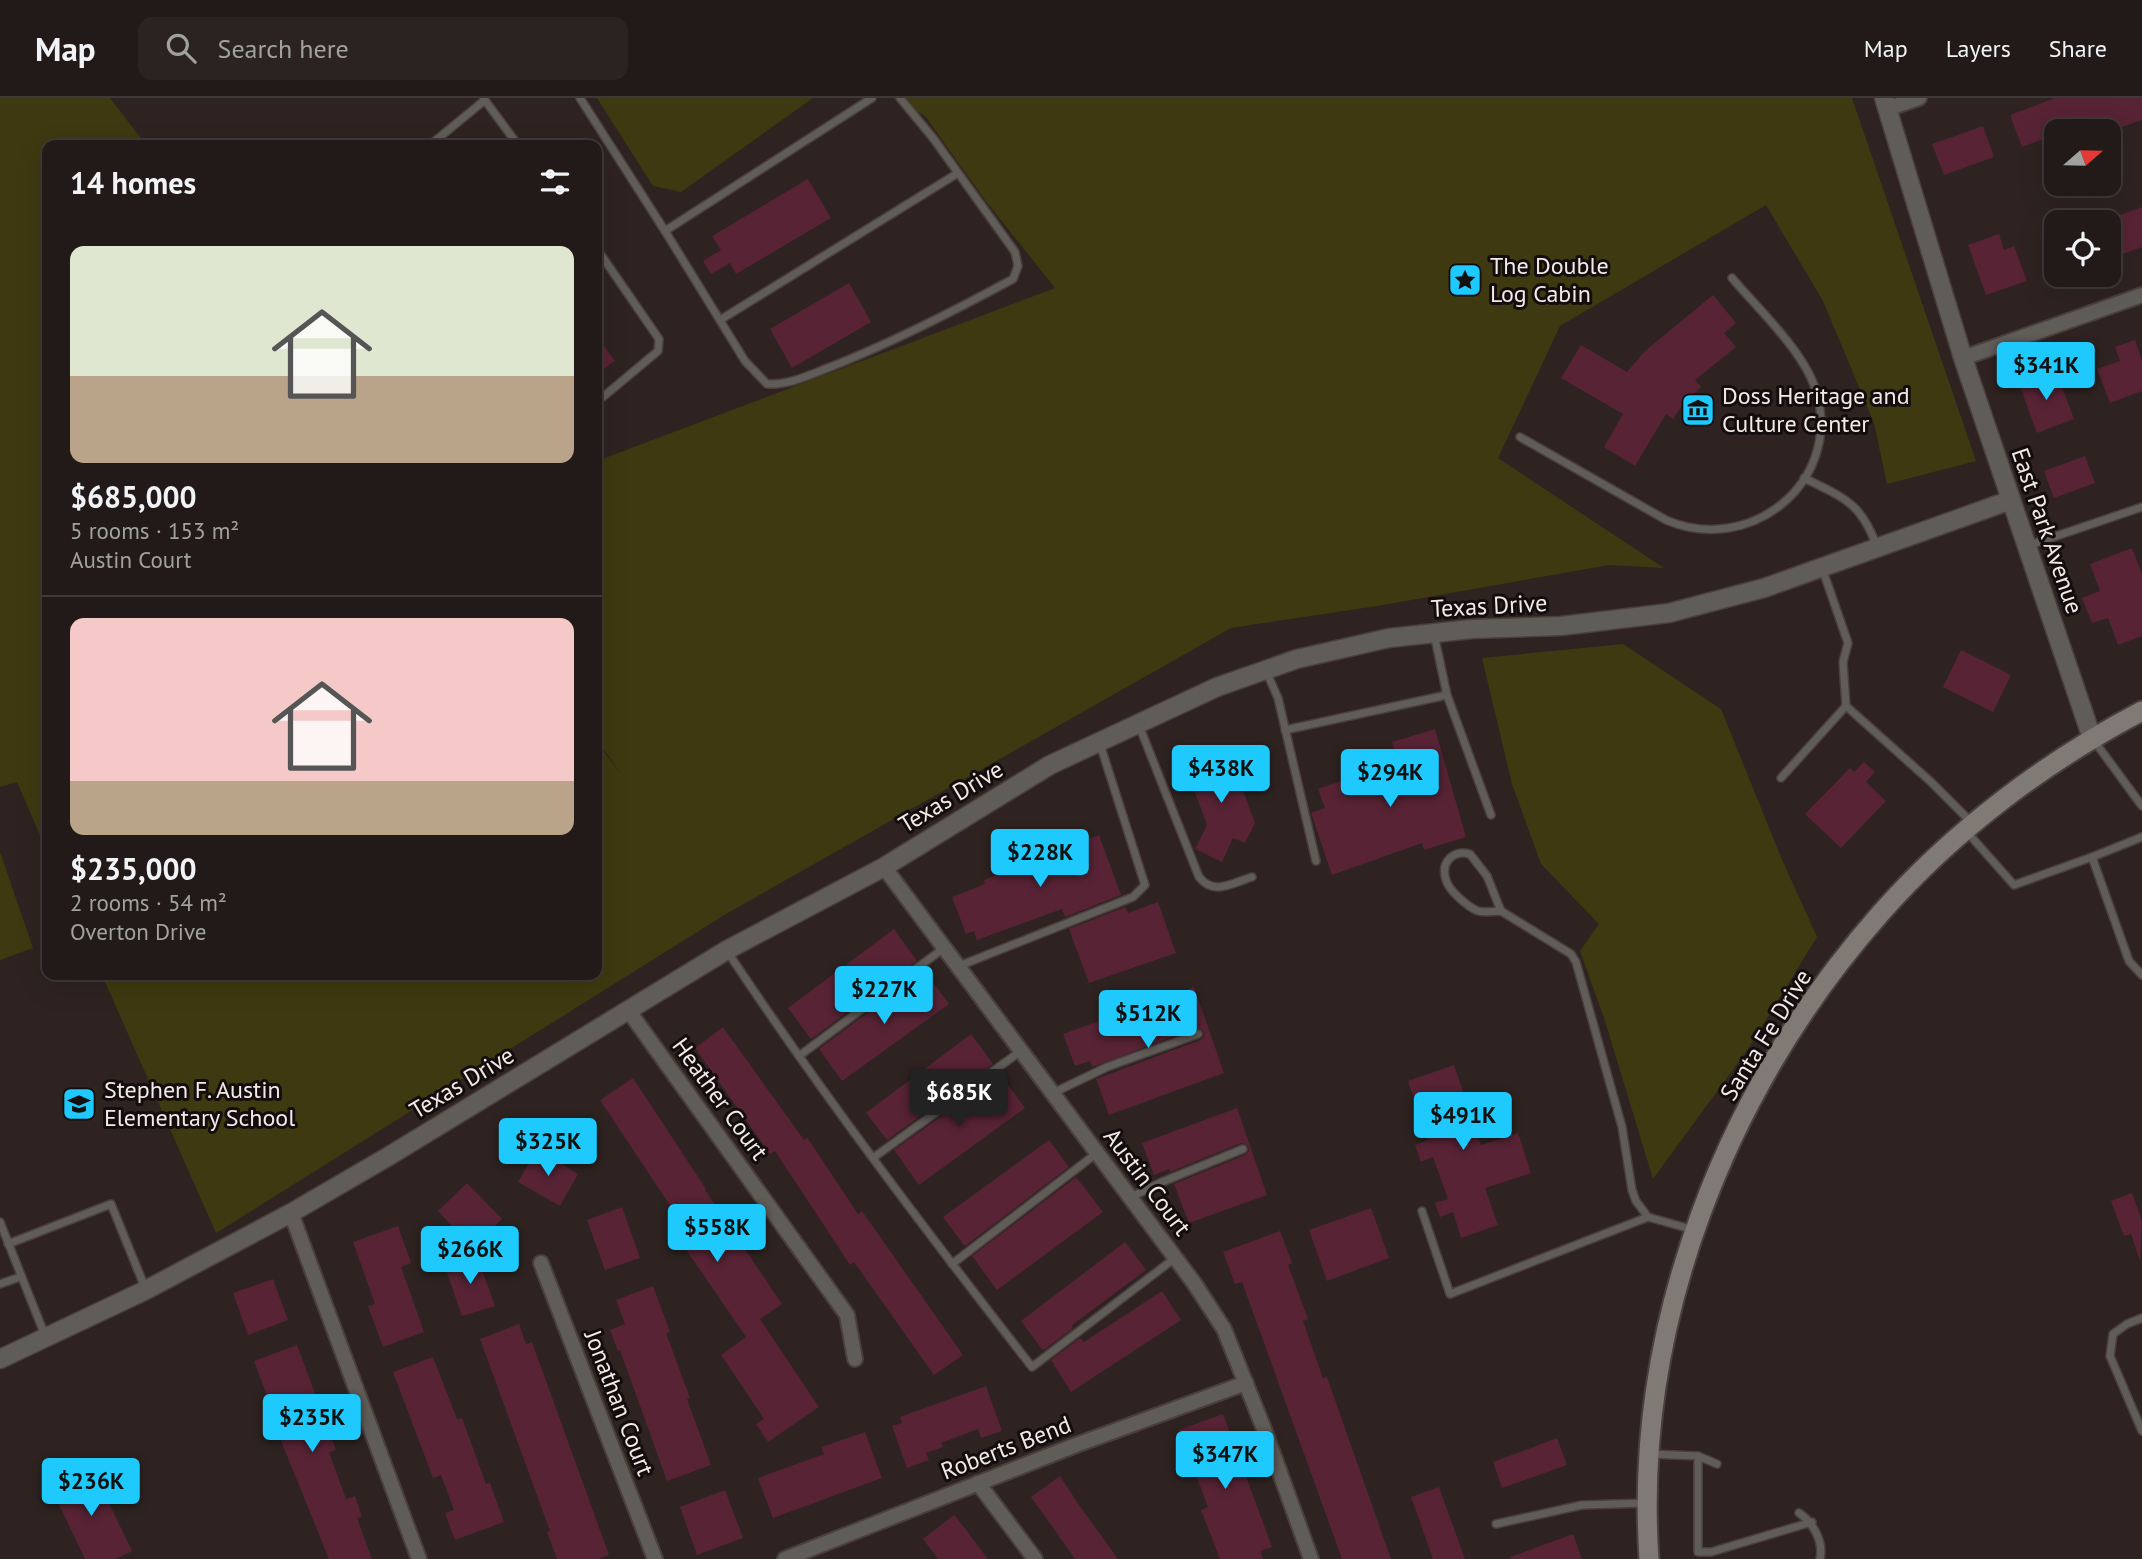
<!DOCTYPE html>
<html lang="en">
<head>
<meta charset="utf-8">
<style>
  body { margin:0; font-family:"PT Sans",sans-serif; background:#2a2322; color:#f1f3f6; height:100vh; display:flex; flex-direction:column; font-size:26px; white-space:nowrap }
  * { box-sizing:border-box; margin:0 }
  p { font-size:23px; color:#a2a1a2 }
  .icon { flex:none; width:38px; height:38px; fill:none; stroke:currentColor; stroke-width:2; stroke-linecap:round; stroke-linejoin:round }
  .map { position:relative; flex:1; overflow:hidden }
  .side { position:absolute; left:42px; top:42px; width:560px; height:840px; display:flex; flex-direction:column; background:#221a19; border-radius:14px; box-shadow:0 7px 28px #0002,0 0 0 2px #3f3838 }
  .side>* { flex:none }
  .needle { width:46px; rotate:70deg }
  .fabs { position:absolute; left:2044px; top:21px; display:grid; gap:14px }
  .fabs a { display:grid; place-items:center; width:77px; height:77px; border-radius:14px; background:#221a19; box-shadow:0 7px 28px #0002,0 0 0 2px #3f3838; font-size:35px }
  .price { position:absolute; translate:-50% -60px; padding:0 16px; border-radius:7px; background:#1dc9fd; color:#111; font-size:23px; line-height:46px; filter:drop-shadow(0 2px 4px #0008) }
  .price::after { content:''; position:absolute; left:50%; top:42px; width:21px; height:16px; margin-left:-10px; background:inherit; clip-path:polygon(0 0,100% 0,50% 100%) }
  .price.selected { background:#222; color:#fff }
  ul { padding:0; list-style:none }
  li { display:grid; align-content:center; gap:14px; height:371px; padding:0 28px }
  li+li { border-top:2px solid #3f3838 }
  li span { display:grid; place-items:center; height:217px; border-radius:14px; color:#555 }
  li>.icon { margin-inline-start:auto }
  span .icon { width:126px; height:126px; fill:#fffc; stroke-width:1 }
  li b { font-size:30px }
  h2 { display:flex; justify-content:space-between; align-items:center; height:84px; padding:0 28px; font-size:30px }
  header { display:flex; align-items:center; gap:42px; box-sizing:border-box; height:98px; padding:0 35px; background:#221a19; border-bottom:2px solid #3f3838 }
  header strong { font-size:33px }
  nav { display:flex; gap:38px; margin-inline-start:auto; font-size:24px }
  .search { width:490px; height:63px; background:#2a2322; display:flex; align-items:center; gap:18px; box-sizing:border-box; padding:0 24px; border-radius:14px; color:#a2a1a2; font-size:26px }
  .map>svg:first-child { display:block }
  .green { fill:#3e3910 }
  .building { fill:#572335 }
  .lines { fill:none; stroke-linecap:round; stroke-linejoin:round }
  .service-casing { stroke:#493f3d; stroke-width:10 }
  .minor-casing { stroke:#493f3d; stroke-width:18 }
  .tertiary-casing { stroke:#493f3d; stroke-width:21 }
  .secondary-casing { stroke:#493f3d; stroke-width:23 }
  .service { stroke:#605c58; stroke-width:7 }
  .minor { stroke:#605c58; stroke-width:14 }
  .tertiary { stroke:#605c58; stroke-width:18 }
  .secondary { stroke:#807a74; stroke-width:19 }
  .labels { text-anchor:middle; stroke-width:6; stroke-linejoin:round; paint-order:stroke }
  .poi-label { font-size:24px; fill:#f2eae8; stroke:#130e0d; text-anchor:start }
  .street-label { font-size:24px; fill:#f2eae8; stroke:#130e0d }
</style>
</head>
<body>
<header>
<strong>Map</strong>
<div class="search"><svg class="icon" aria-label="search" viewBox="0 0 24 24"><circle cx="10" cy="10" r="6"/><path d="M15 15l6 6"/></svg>Search here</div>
<nav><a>Map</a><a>Layers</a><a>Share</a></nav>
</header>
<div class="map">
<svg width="2142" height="1461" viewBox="0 0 2142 1461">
  <rect width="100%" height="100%" fill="#2e2321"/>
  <g class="green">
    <polygon points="0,0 110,0 146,47 47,47 47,753 17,684 0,689"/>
    <polygon points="597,0 813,0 681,94 653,88"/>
    <polygon points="893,0 1852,0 1976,363 1887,386 1874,325 1823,203 1766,107 1560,228 1498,360 1664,470 1609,467 1377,508 1231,530 726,816 216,1135 102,877 597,877 597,645 622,677 597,642 597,363 1055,190 985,102 925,18"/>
    <polygon points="1623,546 1721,611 1780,757 1817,839 1748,951 1653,1081 1605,923 1580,853 1599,826 1541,766 1512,686 1482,560"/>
    <polygon points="0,754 33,850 0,862"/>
  </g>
  <g class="building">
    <polygon points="2055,0 2142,0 2142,22 2111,33 2102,33 2098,21 2065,33 2056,33 2056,36 2022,49 2010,17"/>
    <polygon points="1983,28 1994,59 1944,77 1932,46"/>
    <polygon points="808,81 831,120 736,176 730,165 711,176 703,163 721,152 712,138"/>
    <polygon points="2142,109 2142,149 2109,161 2109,121"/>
    <polygon points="1999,136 2004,152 2014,148 2027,183 1986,197 1968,147"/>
    <polygon points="849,185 871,224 792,270 770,231"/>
    <polygon points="1713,197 1736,225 1724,235 1736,249 1695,282 1701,289 1683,306 1673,321 1666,316 1635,368 1604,349 1623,316 1561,280 1581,247 1627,274 1645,253"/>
    <polygon points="597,238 615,263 597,276"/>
    <polygon points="2135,242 2142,262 2142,293 2110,305 2097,271 2120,263 2115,249"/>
    <polygon points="2056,273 2074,321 2037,335 2019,286"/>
    <polygon points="2085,358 2095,385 2054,400 2044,373"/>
    <polygon points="2132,450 2142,476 2142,538 2118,547 2108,520 2092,525 2082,500 2100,493 2090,466"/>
    <polygon points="1961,552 2011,577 1993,614 1943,589"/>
    <polygon points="1435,631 1466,739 1424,752 1422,745 1332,777 1311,715 1325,710 1318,691 1367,674 1374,693 1403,682 1392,644"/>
    <polygon points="1229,654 1255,725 1245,745 1233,740 1222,764 1195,751 1207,727 1186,670"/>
    <polygon points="1864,664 1875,674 1866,684 1886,703 1841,750 1805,716 1850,670 1854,674"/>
    <polygon points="1099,737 1121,797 1065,819 1062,811 977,842 974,833 966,836 952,799 985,786 984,782 1014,770 1013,768"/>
    <polygon points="1158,804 1176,855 1089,885 1069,831 1125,809 1128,815"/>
    <polygon points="894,831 917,863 811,941 788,910"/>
    <polygon points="924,872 949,906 842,983 819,951"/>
    <polygon points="1194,889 1224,975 1109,1017 1096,981 1200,942 1204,938 1203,933 1196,930 1092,969 1090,963 1075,968 1063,936"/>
    <polygon points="723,929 804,1042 807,1039 858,1116 862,1113 963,1257 934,1277 854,1164 850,1167 775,1053 770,1056 695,950"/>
    <polygon points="971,936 993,966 887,1042 866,1015"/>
    <polygon points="1454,967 1481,1047 1518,1035 1531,1075 1485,1090 1498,1127 1461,1140 1453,1114 1440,1119 1435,1105 1448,1101 1433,1059 1421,1064 1415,1047 1428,1042 1408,983"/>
    <polygon points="1000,976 1025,1010 919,1087 894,1052"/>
    <polygon points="633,980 706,1091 705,1092 782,1206 760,1221 819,1309 768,1344 756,1326 764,1321 721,1257 746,1239 668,1125 677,1118 600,1002"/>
    <polygon points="1237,1010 1267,1097 1189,1125 1174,1086 1245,1057 1249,1053 1248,1048 1241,1045 1170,1074 1169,1071 1154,1077 1142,1045"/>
    <polygon points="1049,1042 1069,1069 965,1148 963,1146 943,1119"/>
    <polygon points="537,1051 578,1076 560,1108 518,1084"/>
    <polygon points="1076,1079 1103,1114 997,1192 972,1158"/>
    <polygon points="467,1085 502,1121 472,1150 438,1113"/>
    <polygon points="2132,1095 2142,1123 2140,1163 2131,1136 2124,1138 2111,1103"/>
    <polygon points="622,1109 640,1160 605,1172 587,1122"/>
    <polygon points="1371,1110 1389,1160 1327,1183 1309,1132"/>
    <polygon points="398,1128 411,1165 401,1169 424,1234 383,1249 368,1208 375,1206 353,1144"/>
    <polygon points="1280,1133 1292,1165 1288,1167 1308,1221 1303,1223 1323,1280 1327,1279 1391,1461 1342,1461 1242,1184 1235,1186 1223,1154"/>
    <polygon points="1125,1144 1146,1172 1072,1227 1073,1230 1044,1252 1041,1250 1021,1223"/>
    <polygon points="477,1158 495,1208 462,1218 445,1169"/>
    <polygon points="273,1181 288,1222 248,1237 233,1195"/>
    <polygon points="653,1188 670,1234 666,1235 690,1300 687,1301 711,1367 667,1383 620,1252 618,1253 610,1232 625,1226 616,1202"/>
    <polygon points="1162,1193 1181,1222 1071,1294 1051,1262 1080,1240 1084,1244"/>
    <polygon points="519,1226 526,1246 532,1244 609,1457 599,1461 557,1461 547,1434 550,1433 480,1241"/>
    <polygon points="297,1247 336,1352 329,1354 346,1401 355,1398 362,1419 357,1420 372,1461 329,1461 275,1328 278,1327 254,1263"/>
    <polygon points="433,1259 457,1321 462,1320 486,1386 490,1385 504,1424 455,1442 445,1415 454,1412 441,1377 433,1380 393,1274"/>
    <polygon points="986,1288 1002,1333 981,1340 978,1331 941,1345 943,1349 926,1355 929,1362 907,1370 892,1328 902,1325 900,1319"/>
    <polygon points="1223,1316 1272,1449 1260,1453 1263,1461 1220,1461 1201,1412 1208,1409 1179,1332"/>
    <polygon points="865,1334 882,1380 773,1420 758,1380 824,1356 821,1349"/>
    <polygon points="1557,1340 1567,1367 1502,1390 1493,1364"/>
    <polygon points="92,1370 132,1453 116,1461 85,1461 51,1390"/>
    <polygon points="1060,1378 1079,1407 1118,1461 1075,1461 1071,1455 1031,1399"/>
    <polygon points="1439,1389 1465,1461 1433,1461 1411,1399"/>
    <polygon points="725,1392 743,1440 697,1457 680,1409"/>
    <polygon points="954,1417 967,1433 988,1461 938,1461 923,1441"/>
    <polygon points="1573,1436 1582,1461 1510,1461 1510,1459"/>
  </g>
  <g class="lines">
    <defs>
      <g id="service">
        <polyline points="580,0 665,133 872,0"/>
        <polyline points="484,1 518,47"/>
        <polyline points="430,47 485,2"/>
        <path d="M665 133 745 263 767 286C791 287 811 276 833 268 896 243 954 213 1013 181L1018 168 1015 154 933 40 900 0"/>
        <polyline points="597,151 659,241 658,253 597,304"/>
        <polyline points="720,222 958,75"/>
        <path d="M1520 339 1666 422C1750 458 1841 385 1817 296 1806 255 1759 212 1732 180"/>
        <path d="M1804 380C1844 400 1861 404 1877 449"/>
        <polyline points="2027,448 2142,409"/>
        <polyline points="1822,470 1848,545 1843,564 1846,608 1930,683 1971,724"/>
        <polyline points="1434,536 1447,597 1491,717"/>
        <polyline points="1266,573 1278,600 1316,763"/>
        <path d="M1138 625 1199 779C1214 798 1232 785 1252 779"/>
        <polyline points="1285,632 1447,597"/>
        <polyline points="2095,644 2142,708"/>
        <polyline points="1781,680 1846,608"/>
        <polyline points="1967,734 2014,787 2092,759"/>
        <polyline points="2142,739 2092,759 2129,863 2142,877"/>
        <path d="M1501 813C1494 813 1485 815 1478 813 1468 809 1449 793 1446 782 1440 763 1454 752 1470 756L1487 778 1501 813 1571 856 1576 864 1622 1029 1632 1092 1636 1103 1648 1119"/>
        <path d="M727 853C822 996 926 1133 1032 1269L1175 1160"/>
        <polyline points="959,868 1133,799 1145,787 1099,643"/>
        <polyline points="799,958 944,850"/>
        <polyline points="1053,995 1107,969 1198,936"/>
        <polyline points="873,1060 1021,953"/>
        <polyline points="1131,1099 1162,1084 1243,1051"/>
        <polyline points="1422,1113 1450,1196 1648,1119 1694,1132"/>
        <polyline points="0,1124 46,1240"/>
        <polyline points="8,1146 111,1106 146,1192"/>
        <polyline points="952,1166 1097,1055"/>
        <polyline points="0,1186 20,1179"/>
        <polyline points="2142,1220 2127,1226 2113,1236 2110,1258 2142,1333"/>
        <polyline points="1650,1356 1698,1358 1698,1454 1711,1454 1812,1424"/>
        <polyline points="1698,1358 1717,1366"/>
        <path d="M1799 1415C1813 1424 1824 1444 1820 1461"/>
        <polyline points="1496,1426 1582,1407 1647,1405"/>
      </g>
      <g id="minor">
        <polyline points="1887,11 1919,0"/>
        <polyline points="1963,260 2142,197"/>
        <polyline points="884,769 1194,1185 1224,1231 1266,1336 1311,1461"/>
        <polyline points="628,912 847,1217 855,1261"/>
        <polyline points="291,1115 419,1461"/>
        <polyline points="541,1165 655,1461"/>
        <polyline points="978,1385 1035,1461"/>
        <polyline points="785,1461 1076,1347 1246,1285"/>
      </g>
      <g id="tertiary">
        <polyline points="1884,0 1963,260 2092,640"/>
        <polyline points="0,1261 146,1192 291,1115 389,1058 727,852 884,769 1050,667 1217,589 1297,561 1389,540 1472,531 1561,528 1669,515 1764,490 2011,402"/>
      </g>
      <path id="secondary" d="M1649 1461C1633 1226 1726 991 1880 816 1953 733 2045 664 2142 613"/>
    </defs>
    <use href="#service" class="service-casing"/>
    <use href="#minor" class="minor-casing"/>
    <use href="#tertiary" class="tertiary-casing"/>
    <use href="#secondary" class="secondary-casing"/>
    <use href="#service" class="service"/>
    <use href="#minor" class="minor"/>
    <use href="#tertiary" class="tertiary"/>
    <use href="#secondary" class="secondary"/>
  </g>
  <defs>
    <symbol id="sight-square" viewBox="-11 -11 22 22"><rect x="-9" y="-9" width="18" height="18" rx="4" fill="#1dc9fd" stroke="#130e0d"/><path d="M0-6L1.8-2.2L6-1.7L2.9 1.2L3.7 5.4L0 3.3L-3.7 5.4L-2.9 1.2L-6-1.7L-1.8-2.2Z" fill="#111"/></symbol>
    <symbol id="museum-square" viewBox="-11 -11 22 22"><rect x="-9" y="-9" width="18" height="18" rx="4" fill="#1dc9fd" stroke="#130e0d"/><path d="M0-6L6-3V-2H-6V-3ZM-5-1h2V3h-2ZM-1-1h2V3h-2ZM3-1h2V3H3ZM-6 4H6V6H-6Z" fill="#111"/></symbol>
    <symbol id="school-square" viewBox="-11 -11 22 22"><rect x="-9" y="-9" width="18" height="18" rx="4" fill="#1dc9fd" stroke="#130e0d"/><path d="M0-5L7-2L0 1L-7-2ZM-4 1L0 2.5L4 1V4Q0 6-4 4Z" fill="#111"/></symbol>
  </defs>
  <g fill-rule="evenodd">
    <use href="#sight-square" x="1446" y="163" width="38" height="38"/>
    <use href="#museum-square" x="1679" y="293" width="38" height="38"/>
    <use href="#school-square" x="60" y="987" width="38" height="38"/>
  </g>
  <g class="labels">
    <g class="poi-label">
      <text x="1490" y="176">The Double<tspan x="1490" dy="28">Log Cabin</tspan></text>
      <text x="1722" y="306">Doss Heritage and<tspan x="1722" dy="28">Culture Center</tspan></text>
      <text x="104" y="1000">Stephen F. Austin<tspan x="104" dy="28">Elementary School</tspan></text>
    </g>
    <g class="street-label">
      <text transform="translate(2047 433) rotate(71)" y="8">East Park Avenue</text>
      <text transform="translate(1489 508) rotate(-3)" y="8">Texas Drive</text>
      <text transform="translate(951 699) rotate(-31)" y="8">Texas Drive</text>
      <text transform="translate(1766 937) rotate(-58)" y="8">Santa Fe Drive</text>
      <text transform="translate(462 985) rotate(-31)" y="8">Texas Drive</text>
      <text transform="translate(720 1001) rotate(54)" y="8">Heather Court</text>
      <text transform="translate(1147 1084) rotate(53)" y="8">Austin Court</text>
      <text transform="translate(619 1305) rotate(69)" y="8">Jonathan Court</text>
      <text transform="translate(1006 1350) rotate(-21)" y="8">Roberts Bend</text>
    </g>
  </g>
</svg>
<div class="fabs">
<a><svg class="needle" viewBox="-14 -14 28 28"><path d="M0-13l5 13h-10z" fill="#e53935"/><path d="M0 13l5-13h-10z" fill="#a2a1a2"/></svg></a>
<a><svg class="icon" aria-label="locate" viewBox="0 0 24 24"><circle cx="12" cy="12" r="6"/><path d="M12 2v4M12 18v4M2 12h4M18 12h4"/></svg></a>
</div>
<b class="price" style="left:2046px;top:304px">$341K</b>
<b class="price" style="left:1221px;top:707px">$438K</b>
<b class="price" style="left:1390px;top:711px">$294K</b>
<b class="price" style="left:1040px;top:791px">$228K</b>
<b class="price" style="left:884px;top:928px">$227K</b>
<b class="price" style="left:1148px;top:952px">$512K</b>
<b class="price selected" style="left:959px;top:1031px">$685K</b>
<b class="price" style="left:1463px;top:1054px">$491K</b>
<b class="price" style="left:548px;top:1080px">$325K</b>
<b class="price" style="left:717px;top:1166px">$558K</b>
<b class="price" style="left:470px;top:1188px">$266K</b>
<b class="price" style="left:312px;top:1356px">$235K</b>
<b class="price" style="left:1225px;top:1393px">$347K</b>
<b class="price" style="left:91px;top:1420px">$236K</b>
<section class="side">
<h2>14 homes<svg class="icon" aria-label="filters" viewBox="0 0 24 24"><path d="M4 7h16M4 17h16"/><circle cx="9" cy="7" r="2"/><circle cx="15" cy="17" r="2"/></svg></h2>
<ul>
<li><span style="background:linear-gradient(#dfe7d0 60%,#b9a48a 0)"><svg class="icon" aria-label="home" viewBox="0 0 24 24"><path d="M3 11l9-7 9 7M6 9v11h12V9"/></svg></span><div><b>$685,000</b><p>5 rooms · 153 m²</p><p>Austin Court</p></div></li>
<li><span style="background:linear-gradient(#f6c9c9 75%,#b9a48a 0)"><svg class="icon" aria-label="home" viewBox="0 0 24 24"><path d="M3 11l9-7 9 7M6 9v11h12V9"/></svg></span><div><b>$235,000</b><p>2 rooms · 54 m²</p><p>Overton Drive</p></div></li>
</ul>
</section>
</div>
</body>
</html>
